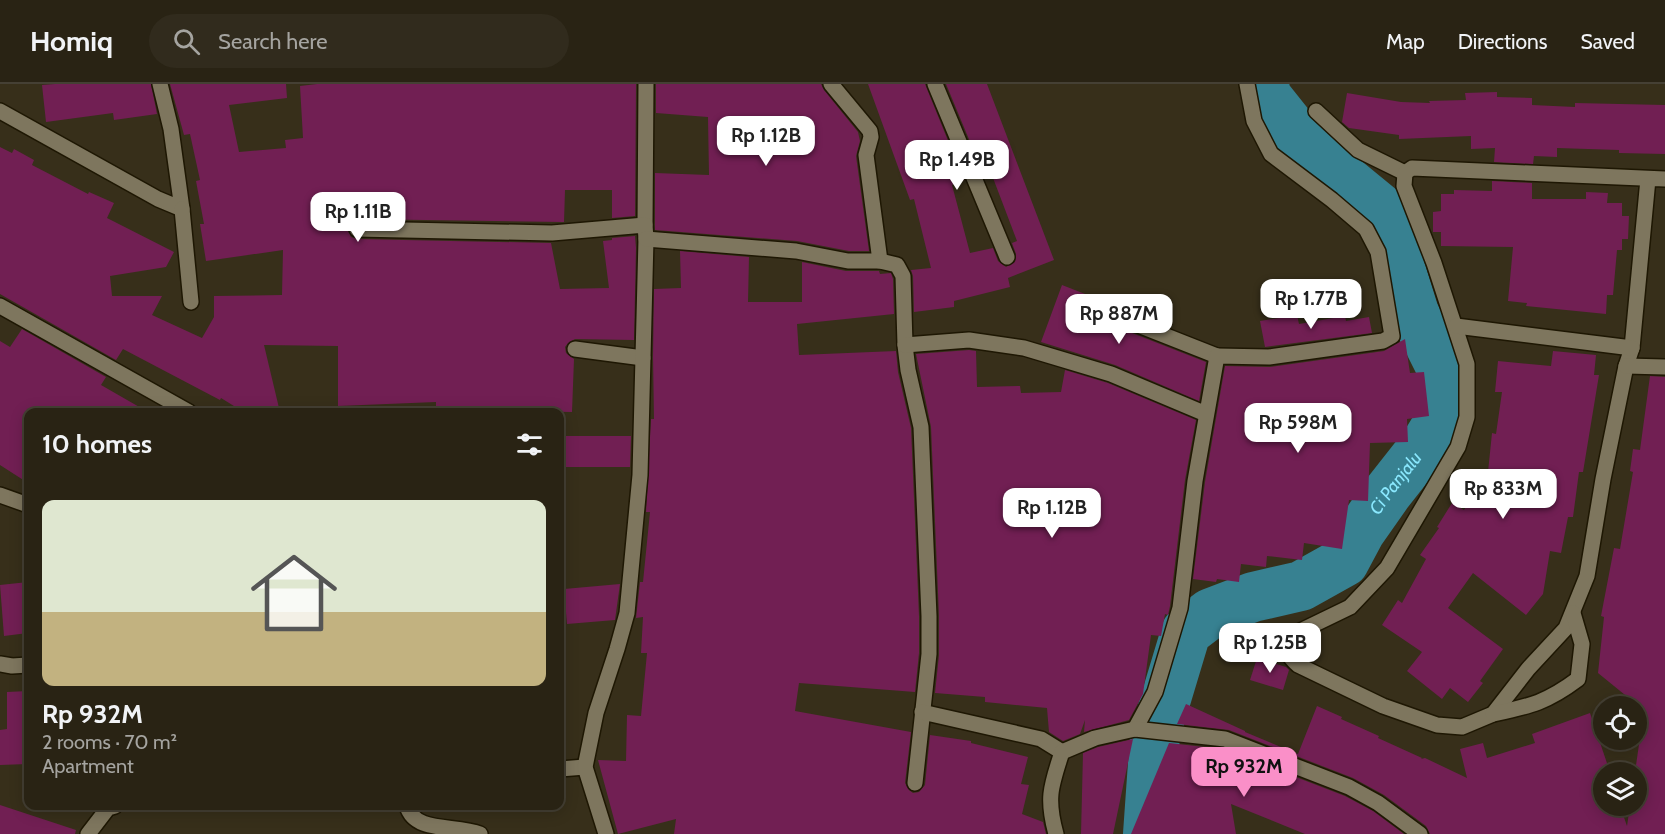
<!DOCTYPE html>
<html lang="en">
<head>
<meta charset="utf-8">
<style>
  body { margin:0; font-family:Cabin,sans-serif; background:#312b1d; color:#f1f3f6; height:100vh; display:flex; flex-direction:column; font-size:22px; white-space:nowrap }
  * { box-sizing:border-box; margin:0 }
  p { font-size:20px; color:#a5a4a0 }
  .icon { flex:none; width:33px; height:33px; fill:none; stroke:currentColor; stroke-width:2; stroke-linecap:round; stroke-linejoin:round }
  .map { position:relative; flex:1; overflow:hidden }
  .panel { position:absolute; left:24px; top:324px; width:540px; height:402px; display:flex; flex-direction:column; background:#292314; border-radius:12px; box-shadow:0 3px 15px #0003,0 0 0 2px #454034 }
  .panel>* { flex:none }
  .controls { position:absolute; left:1593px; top:612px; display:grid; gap:12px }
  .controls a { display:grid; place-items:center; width:54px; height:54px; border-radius:50%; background:#292314; box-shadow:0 3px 15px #0003,0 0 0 2px #454034; font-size:30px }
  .price { position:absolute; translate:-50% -51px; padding:0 14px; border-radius:12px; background:#fff; color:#222; font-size:20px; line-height:39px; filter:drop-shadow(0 2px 3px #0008) }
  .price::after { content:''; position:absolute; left:50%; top:36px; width:18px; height:14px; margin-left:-9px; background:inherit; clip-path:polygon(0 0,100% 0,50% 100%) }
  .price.selected { background:#fa8fc8; color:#111 }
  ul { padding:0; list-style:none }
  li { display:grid; align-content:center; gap:12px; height:318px; padding:0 18px }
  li+li { border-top:2px solid #454034 }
  li span { display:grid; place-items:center; height:186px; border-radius:12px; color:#555 }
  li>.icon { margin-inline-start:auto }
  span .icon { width:108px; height:108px; fill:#fffc; stroke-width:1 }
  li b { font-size:26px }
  h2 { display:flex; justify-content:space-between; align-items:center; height:72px; padding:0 18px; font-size:26px }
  header { display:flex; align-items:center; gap:36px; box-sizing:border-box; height:84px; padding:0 30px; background:#292314; border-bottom:2px solid #454034 }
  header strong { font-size:28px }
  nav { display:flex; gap:33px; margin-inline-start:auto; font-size:21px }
  .search { width:420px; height:54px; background:#312b1d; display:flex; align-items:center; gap:15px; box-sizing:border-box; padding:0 21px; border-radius:33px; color:#a5a4a0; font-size:22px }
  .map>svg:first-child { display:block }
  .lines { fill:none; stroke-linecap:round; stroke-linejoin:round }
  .river { stroke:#378191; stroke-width:50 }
  .building { fill:#711f53 }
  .service-casing { stroke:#1e1703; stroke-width:18 }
  .minor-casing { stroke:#1e1703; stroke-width:18 }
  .service { stroke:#7e765e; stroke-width:15 }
  .minor { stroke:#7e765e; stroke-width:15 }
  .labels { text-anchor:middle; stroke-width:6; stroke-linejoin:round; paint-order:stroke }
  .water-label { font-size:18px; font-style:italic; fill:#8ae8fe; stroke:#372f1a }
</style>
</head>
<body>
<header>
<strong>Homiq</strong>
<div class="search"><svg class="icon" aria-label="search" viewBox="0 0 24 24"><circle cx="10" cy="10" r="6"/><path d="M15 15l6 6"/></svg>Search here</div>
<nav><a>Map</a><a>Directions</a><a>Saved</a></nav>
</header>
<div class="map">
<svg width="1665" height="750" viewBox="0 0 1665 750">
  <rect width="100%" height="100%" fill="#372f1a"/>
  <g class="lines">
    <path class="river" id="s1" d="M1148 750 1155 651 1186 548 1211 529 1253 513 1301 502 1344 478 1360 448 1388 408 1425 361 1442 333 1441 283 1414 229 1382 126 1310 67 1266 12 1264 0"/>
  </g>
  <g class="building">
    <polygon points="55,0 151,0 157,30 114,36 113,29 46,38 42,1"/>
    <polygon points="170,0 286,0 287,14 229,21 239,68 286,64 285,56 303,54 300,2 317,0 636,0 635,132 612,134 612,106 565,106 564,138 357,135 349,140 347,145 351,153 357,155 551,159 560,205 609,204 603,157 612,156 612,154 635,152 636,164 634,256 575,255 568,259 565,263 566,269 574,275 572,328 436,326 436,318 338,322 338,262 264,261 279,324 246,324 242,327 221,314 220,316 123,265 116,276 0,210 0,63 12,69 14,65 34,76 32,81 88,110 89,108 114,119 107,134 174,168 166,183 110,192 112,212 162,212 152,231 202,254 214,233 214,212 282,211 283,166 206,177 200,140 204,140 196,97 200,96 190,50 184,51"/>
    <polygon points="656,0 821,0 824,6 858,48 860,57 856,72 869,167 849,167 797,157 655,146 655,89 709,91 708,33 656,29"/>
    <polygon points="868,0 925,0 964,96 952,101 970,169 993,164 998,177 1006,183 1015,178 1016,170 1012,159 1017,157 990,86 983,89 946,0 987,0 1054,176 1008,194 1010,203 954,217 954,223 914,228 913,192 911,186 931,184 914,115 910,116"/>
    <polygon points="1497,8 1497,13 1532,14 1532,21 1575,23 1575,19 1665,21 1665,70 1619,69 1619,66 1557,64 1557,73 1534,72 1533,80 1494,78 1495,64 1471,65 1471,52 1399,55 1399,51 1349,44 1342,38 1347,9 1401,18 1430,19 1429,17 1466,16 1465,9"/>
    <polygon points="1492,97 1532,99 1532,115 1586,115 1586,108 1608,109 1607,119 1622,119 1622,132 1629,132 1628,155 1622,155 1622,166 1617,166 1613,211 1607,211 1606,230 1526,222 1527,219 1508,217 1513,163 1441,162 1441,148 1433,148 1433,128 1441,127 1441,110 1454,110 1454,106 1492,107"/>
    <polygon points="680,167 749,173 748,218 802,218 802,178 846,187 879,187 880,190 891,189 893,195 894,230 797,240 799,271 896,267 898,288 911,344 919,532 919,569 915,608 799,599 795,627 911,648 905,699 909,706 913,709 919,708 925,701 930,651 971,657 971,659 1028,673 1021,700 1029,701 1022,730 1043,738 1046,750 674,750 676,735 618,750 598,676 626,677 627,631 641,632 647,569 641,569 643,533 636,534 640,498 643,498 650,428 646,428 651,335 654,335 653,272 654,205 681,204"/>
    <polygon points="1062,201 1103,217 1099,230 1103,232 1109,240 1206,278 1199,317 1115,281 1041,258"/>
    <polygon points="1297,231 1299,240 1345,232 1346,237 1369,233 1372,249 1265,263 1260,237"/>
    <polygon points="22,245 106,293 101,301 148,328 28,328 28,399 0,381 0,257 10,263"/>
    <polygon points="1405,255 1410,289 1424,288 1429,332 1407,335 1408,358 1370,359 1368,417 1349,416 1342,465 1304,459 1302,476 1267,472 1266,483 1241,480 1239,498 1217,495 1216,498 1193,495 1205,398 1225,282 1270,283 1384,267"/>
    <polygon points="969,266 976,267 977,303 1020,302 1021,309 1061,308 1065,286 1108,299 1196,336 1185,396 1170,522 1168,531 1165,530 1161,552 1151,551 1143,610 1129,636 1084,648 1085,636 1080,650 1063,657 1049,648 1047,624 985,618 985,613 935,609 939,571 939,532 931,343 916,270"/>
    <polygon points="1553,267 1596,271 1594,291 1599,291 1583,388 1579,388 1573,433 1568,433 1561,469 1550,467 1543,510 1526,531 1473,489 1448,524 1503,565 1480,597 1483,599 1468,618 1450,604 1442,615 1407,587 1422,568 1382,541 1398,516 1402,519 1426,475 1420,471 1439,444 1437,443 1452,419 1464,426 1488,388 1492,349 1496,350 1502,308 1495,308 1498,277 1551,282"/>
    <polygon points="1650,292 1665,293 1665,750 1430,750 1426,742 1384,711 1353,694 1229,646 1177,640 1186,620 1245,647 1245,648 1298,670 1317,622 1342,633 1341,635 1379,652 1378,654 1422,674 1421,675 1425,674 1467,694 1460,665 1483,659 1487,674 1535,659 1532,650 1590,629 1610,688 1604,688 1604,722 1620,722 1627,742 1630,722 1636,722 1635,688 1643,633 1636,632 1636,622 1624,622 1630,615 1598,589 1604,533 1601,532 1614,464 1620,465 1633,388 1630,387 1633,365 1640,366"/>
    <polygon points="560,352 631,352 630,383 560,383"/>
    <polygon points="28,498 28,549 4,552 0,501"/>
    <polygon points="620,500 615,536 567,540 564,505"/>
    <polygon points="1257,574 1286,583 1289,586 1283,606 1250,596"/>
    <polygon points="28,607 28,680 0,681 0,646 7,645 7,608"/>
    <polygon points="1133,655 1113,750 1081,750 1083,669 1098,663"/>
    <polygon points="1169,659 1223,665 1345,712 1373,727 1404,750 1305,750 1231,720 1236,750 1131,750"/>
    <polygon points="0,721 76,746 75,750 0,750"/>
  </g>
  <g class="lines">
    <defs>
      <g id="service">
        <polyline points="1316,27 1358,66 1405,89"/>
        <polyline points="575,265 643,274"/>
        <polyline points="560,685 585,683"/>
      </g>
      <g id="minor">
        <polyline points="831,0 870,47 871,53 866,71 880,177"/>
        <polyline points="935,0 1007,173"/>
        <polyline points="0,27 158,115 182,125 171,45 160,0"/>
        <path d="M1648 95 1632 264 1626 282 1603 395 1587 492 1566 544 1528 585 1493 630 1462 643 1437 641 1383 622 1298 581C1289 573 1284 566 1288 553L1350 523 1387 484 1458 363 1467 333V280L1434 179 1404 102 1405 89 1412 84 1665 95"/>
        <polyline points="182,125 191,218"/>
        <polyline points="645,141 646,0"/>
        <polyline points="357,145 552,149 645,141 646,155 640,391 627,529 617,565 596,629 585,683 606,750"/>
        <polyline points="646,155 796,167 848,177 880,177 897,181 903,192 905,261 908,286 921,343 929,532 929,570 915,699"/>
        <polyline points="0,222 189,328"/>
        <polyline points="1113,231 1217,272"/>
        <polyline points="1456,242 1632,264"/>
        <polyline points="905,261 969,256 1024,264 1111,290 1206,330"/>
        <polyline points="1626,282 1665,283"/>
        <polyline points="0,411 28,421"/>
        <polyline points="0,580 12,582 28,581"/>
        <polyline points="922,628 1041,655 1062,668"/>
        <path d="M1493 630C1530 622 1546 619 1578 595L1582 560 1573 529"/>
        <polyline points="1135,645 1155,608 1180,524 1195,397 1217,272 1269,273 1383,257 1392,252 1378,168 1366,145 1332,116 1271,70 1254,37 1247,0"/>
        <path d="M407 722C415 750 455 740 480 750"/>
        <polyline points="88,750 108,724 115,722"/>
        <path d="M1056 750C1046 714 1051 702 1062 668L1095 654 1135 645 1225 655 1349 703 1378 719 1420 750"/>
      </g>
    </defs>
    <use href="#service" class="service-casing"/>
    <use href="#minor" class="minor-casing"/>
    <use href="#service" class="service"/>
    <use href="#minor" class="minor"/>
  </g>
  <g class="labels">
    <g class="water-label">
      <text dy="6" stroke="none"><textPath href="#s1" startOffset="476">Ci Panjalu</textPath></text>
    </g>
  </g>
</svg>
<div class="controls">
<a><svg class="icon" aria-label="locate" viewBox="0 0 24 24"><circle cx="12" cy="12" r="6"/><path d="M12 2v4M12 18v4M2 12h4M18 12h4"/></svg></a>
<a><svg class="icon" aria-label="layers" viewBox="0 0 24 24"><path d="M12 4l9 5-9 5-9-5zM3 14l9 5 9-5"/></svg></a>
</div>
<b class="price" style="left:766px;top:83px">Rp 1.12B</b>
<b class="price" style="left:957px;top:107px">Rp 1.49B</b>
<b class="price" style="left:358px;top:159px">Rp 1.11B</b>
<b class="price" style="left:1311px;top:246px">Rp 1.77B</b>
<b class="price" style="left:1119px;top:261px">Rp 887M</b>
<b class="price" style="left:1298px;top:370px">Rp 598M</b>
<b class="price" style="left:1503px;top:436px">Rp 833M</b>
<b class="price" style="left:1052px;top:455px">Rp 1.12B</b>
<b class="price" style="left:1270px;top:590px">Rp 1.25B</b>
<b class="price selected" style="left:1244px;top:714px">Rp 932M</b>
<section class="panel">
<h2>10 homes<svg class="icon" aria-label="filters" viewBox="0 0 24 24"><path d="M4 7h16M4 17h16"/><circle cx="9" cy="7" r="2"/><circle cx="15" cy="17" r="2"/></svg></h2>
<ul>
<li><span style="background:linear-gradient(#dfe7d0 60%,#c2b280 0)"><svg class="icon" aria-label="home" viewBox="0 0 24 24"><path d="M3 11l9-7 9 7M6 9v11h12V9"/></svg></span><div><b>Rp 932M</b><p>2 rooms · 70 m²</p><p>Apartment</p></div></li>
</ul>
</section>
</div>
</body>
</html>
